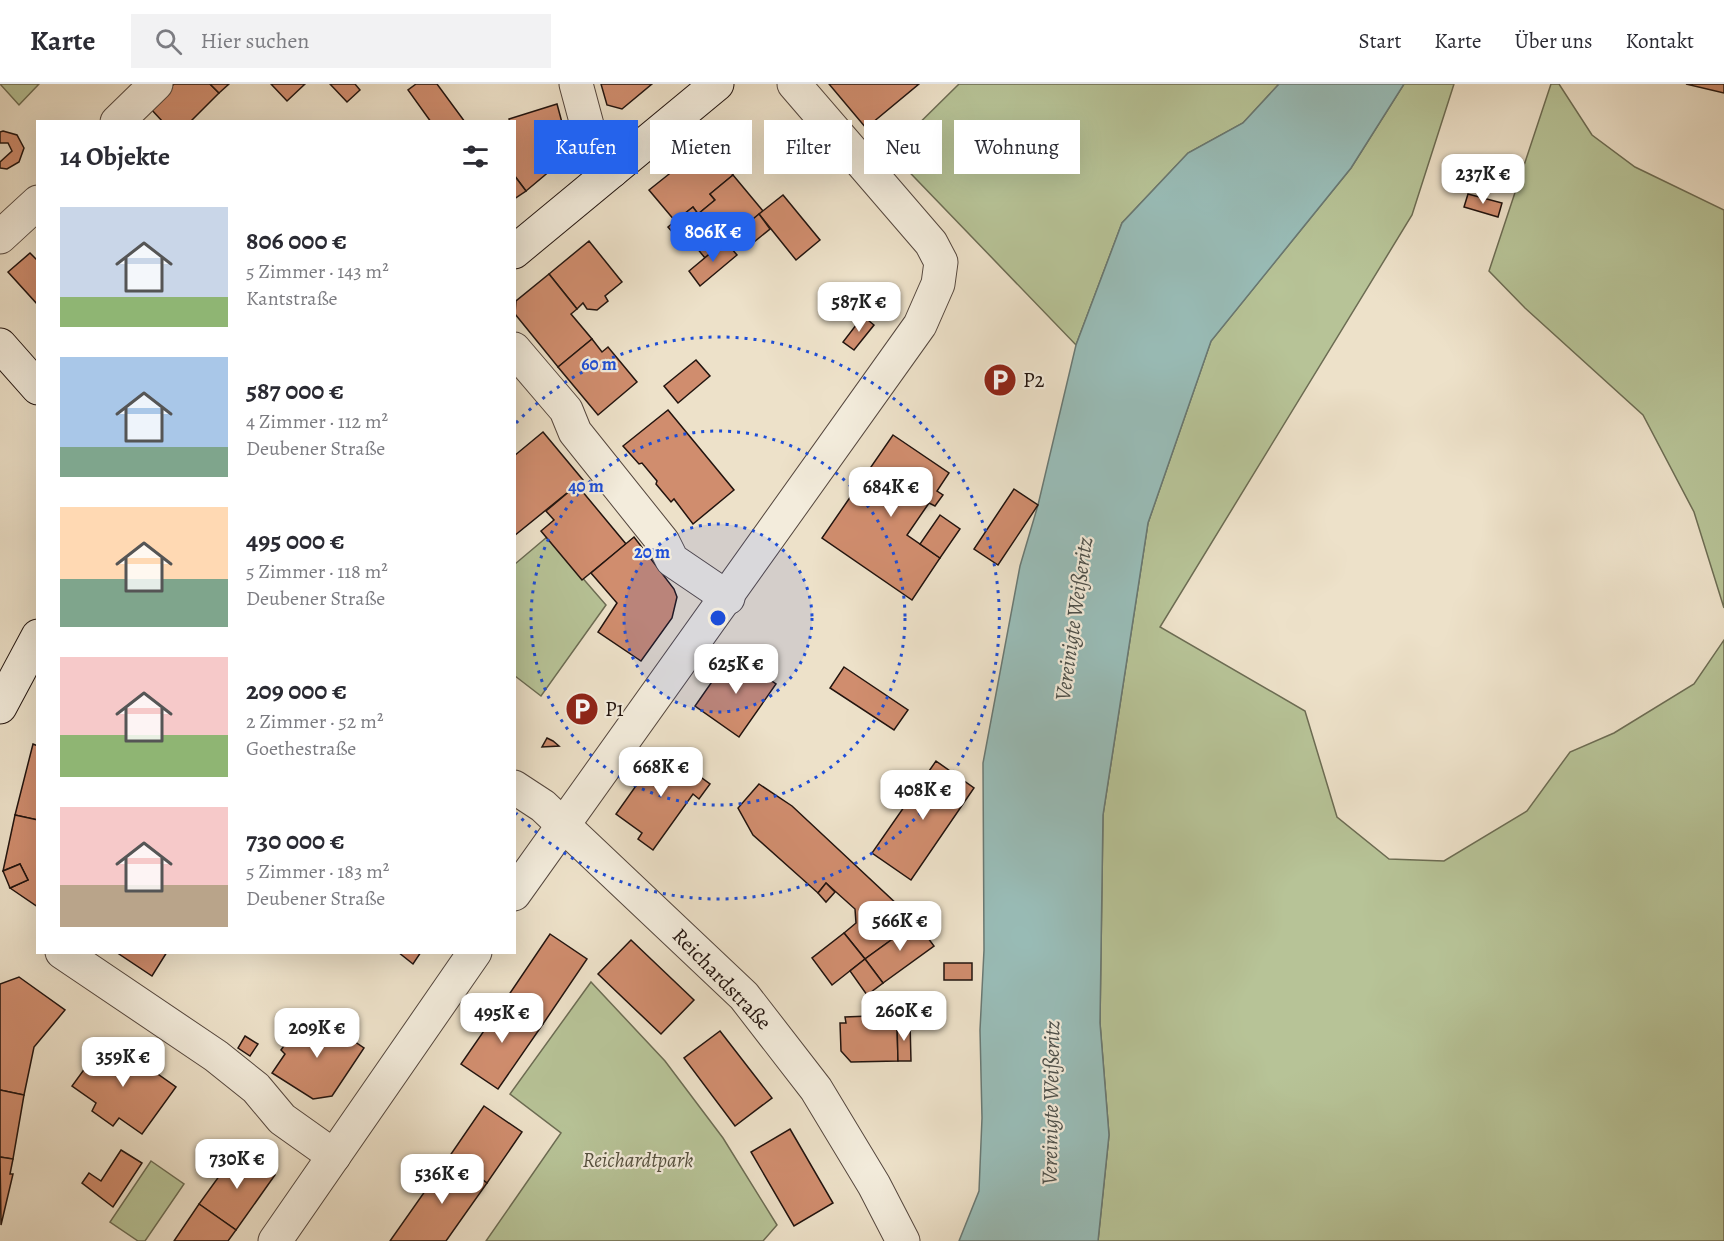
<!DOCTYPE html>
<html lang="de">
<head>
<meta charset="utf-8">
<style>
  body { margin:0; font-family:Alegreya,serif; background:#f2f2f3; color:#2b2b33; height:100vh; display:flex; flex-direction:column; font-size:22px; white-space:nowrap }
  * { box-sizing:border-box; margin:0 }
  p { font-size:20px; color:#7c7c81 }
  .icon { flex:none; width:33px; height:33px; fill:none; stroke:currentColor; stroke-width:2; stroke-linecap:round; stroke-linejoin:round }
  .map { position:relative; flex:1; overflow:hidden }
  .side { position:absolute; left:36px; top:36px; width:480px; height:834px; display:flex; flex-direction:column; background:#fff; border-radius:0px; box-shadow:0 6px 24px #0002 }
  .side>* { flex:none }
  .top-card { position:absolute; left:534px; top:36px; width:570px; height:54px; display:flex; gap:12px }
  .price { position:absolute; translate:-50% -51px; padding:0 14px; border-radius:12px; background:#fff; color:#222; font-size:20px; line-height:39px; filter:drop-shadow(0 2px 3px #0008) }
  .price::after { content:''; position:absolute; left:50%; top:36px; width:18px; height:14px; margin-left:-9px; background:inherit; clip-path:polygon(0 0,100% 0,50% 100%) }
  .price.active { background:#2563eb; color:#fff }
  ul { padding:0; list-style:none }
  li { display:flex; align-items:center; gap:18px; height:150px; padding:0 24px }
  li span { display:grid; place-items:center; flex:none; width:168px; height:120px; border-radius:0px; color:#555 }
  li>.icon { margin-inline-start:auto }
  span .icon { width:72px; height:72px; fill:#fffc; stroke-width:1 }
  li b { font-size:26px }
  h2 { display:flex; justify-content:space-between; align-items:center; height:72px; padding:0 24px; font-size:26px }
  .chip { padding:0 21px; border-radius:0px; background:#fff; box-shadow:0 6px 24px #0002; font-size:21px; line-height:54px }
  .chip.active { background:#2563eb; color:#fff }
  header { display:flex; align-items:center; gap:36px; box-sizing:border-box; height:84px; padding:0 30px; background:#fff; border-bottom:2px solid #e1e1e2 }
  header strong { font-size:28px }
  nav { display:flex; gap:33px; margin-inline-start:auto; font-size:21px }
  .search { width:420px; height:54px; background:#f2f2f3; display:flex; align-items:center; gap:15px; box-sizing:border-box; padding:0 21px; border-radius:0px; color:#7c7c81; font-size:22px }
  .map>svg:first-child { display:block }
  .green { fill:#b7c397; stroke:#6c6c53; stroke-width:1.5 }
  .water { fill:#99bdb8; stroke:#697974; stroke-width:1.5 }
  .building { fill:#d08d6e; stroke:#22140f; stroke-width:1.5 }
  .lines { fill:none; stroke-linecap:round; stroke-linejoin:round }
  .street-casing { stroke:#55473e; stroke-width:35 }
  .secondary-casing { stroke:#22140f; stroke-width:35 }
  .street { stroke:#f3ecdc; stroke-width:33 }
  .secondary { stroke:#f3ecdc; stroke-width:33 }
  .ring { fill:none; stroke:#1d4ed8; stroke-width:3; stroke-dasharray:3 6 }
  .labels { text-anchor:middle; stroke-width:4.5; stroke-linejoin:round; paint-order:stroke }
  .poi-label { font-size:21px; fill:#22140f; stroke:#f3ecdc; text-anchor:start }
  .street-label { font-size:21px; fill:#22140f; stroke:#f3ecdc }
  .park-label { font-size:21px; font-style:italic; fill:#56513f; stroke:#f3ecdc }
  .water-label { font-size:22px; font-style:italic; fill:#4c4f4a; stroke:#f3ecdc }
  .centre { fill:#1d4ed8; stroke:#f3ecdc; stroke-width:3 }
  .ring-label { font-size:18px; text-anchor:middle; font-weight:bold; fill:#1d4ed8; stroke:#f3ecdc; stroke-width:4.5; stroke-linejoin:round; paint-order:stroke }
</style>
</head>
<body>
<header>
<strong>Karte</strong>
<div class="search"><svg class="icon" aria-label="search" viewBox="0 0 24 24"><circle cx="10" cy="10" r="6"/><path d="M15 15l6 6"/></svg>Hier suchen</div>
<nav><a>Start</a><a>Karte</a><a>Über uns</a><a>Kontakt</a></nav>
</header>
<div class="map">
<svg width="1724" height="1157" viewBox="0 0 1724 1157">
  <rect width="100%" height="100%" fill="#ede1c9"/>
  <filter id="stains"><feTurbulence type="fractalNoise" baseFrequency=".00333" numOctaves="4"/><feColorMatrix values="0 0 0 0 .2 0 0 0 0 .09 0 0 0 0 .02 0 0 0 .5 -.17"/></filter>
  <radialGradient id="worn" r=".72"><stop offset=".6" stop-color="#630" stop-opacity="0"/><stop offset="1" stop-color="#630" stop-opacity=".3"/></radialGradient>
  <g class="green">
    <polygon points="0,0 39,0 19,21"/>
    <polygon points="959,0 1279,0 1243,39 1188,69 1122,139 1076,261 890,68"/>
    <polygon points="1404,0 1454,0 1412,131 1160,543 1305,627 1337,733 1389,775 1444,777 1527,727 1570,668 1614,649 1694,600 1724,556 1724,1157 1098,1157 1109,1051 1100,939 1103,731 1148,439 1211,257 1351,84"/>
    <polygon points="1551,0 1559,0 1592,51 1635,83 1724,126 1724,524 1694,428 1643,331 1525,224 1489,187"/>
    <polygon points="547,453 606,521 541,612 515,592 515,480"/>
    <polygon points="591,898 665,977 723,1054 777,1141 763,1157 486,1157 561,1049 510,1010"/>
    <polygon points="151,1077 184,1100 145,1157 138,1157 110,1138"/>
  </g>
  <polygon class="water" points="1279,0 1404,0 1351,84 1211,257 1148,439 1103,731 1100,939 1109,1051 1098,1157 959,1157 979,1107 982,1034 980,946 984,866 983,679 1020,482 1038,421 1076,261 1122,139 1188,69 1243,39"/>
  <g class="building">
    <polygon points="174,0 210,0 219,9 190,38 163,38 150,24"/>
    <polygon points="210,0 229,0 219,9"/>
    <polygon points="271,0 305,0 287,17"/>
    <polygon points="330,0 355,0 360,6 347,18"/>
    <polygon points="416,0 437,0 465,38 431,38 408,6"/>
    <polygon points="601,0 652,0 622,25 607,21"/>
    <polygon points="829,0 919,0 866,44"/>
    <polygon points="1686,0 1724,0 1724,9"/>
    <polygon points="557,20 567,57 564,75 526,107 514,91 514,38 510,38 509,35"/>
    <polygon points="3,47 17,51 24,64 19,78 7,85 0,84 0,78 12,67 8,59 0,59 0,48"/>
    <polygon points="708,59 733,91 710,110 715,116 698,130 693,123 675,137 649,106"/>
    <polygon points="514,91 526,107 514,115"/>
    <polygon points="733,91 763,127 705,174 675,137 693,123 698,130 715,116 710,110"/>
    <polygon points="1468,110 1502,119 1498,133 1464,123"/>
    <polygon points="783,111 820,156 796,176 759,130"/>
    <polygon points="759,130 770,145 754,158 742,144"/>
    <polygon points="675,137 681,144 674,150 668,143"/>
    <polygon points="589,157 622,198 605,212 608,217 597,226 587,225 583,219 577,225 549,190"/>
    <polygon points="725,157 737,171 700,202 689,187"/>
    <polygon points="30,169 38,177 38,221 8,188"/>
    <polygon points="549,190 577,225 571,230 592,255 558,283 515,230 516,217"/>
    <polygon points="863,232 874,241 854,266 843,258"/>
    <polygon points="592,255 602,268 608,263 637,298 598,331 558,283"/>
    <polygon points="696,276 710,292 678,319 664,302"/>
    <polygon points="668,326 734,406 693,440 674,415 671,418 656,400 657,397 642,379 639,380 623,362"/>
    <polygon points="543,348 583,396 514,452 514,372"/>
    <polygon points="893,351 949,389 937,407 943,411 935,422 929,419 907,451 940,474 912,516 822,454"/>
    <polygon points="577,401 626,460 582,496 541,447 554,436 546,427"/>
    <polygon points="1014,405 1038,421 998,481 974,465"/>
    <polygon points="940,431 960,445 940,474 920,460"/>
    <polygon points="634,453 674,505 677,513 672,534 641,577 598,548 617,519 591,489"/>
    <polygon points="732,569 776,600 739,653 695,622"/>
    <polygon points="844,583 908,626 894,646 830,604"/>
    <polygon points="547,654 553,657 559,662 542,663"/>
    <polygon points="33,660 38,662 38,736 15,731"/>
    <polygon points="662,665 710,700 699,715 693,710 653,766 638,755 642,749 616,730"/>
    <polygon points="936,677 974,704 911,796 872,769"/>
    <polygon points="759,700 792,722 916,838 865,875 844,849 856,839 855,825 826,799 818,809 753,751 738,724"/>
    <polygon points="15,731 38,736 38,823 10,804 28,796 20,780 3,787"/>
    <polygon points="20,780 28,796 10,804 3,787"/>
    <polygon points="826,799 835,808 826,818 818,809"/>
    <polygon points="916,838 934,862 883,899 865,875"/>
    <polygon points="844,849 865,875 832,901 812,874"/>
    <polygon points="550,850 587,875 543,940 506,915"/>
    <polygon points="631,856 694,916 661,950 598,890"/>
    <polygon points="116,868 167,868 152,892"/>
    <polygon points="398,868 421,868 413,880"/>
    <polygon points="865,875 883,899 867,911 850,887"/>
    <rect x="944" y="879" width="28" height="17"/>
    <polygon points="19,893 65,926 34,963 24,1011 0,1006 0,900"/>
    <polygon points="506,915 543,940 498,1005 461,980"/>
    <polygon points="312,929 364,964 332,1012 313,1015 272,989 285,970 281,966 293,949 297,951"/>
    <polygon points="869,932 870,940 897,939 898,977 851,978 841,967 840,939 846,939 845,933"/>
    <polygon points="897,939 910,939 911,977 898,977"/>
    <polygon points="720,947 772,1014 735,1042 684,974"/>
    <polygon points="245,952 258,960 250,972 238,964"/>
    <polygon points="107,954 176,1003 142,1050 119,1034 113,1042 92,1027 96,1019 72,1002"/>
    <polygon points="0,1006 24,1011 13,1075 0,1073"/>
    <polygon points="484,1022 522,1048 487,1099 449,1073"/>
    <polygon points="790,1045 833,1119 794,1142 751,1068"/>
    <polygon points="121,1066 142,1079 113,1123 82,1099 89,1089 101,1097"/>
    <polygon points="238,1066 275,1091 236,1146 199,1120"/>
    <polygon points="0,1073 13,1075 10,1090 13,1090 1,1141"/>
    <polygon points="449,1073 487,1099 446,1157 390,1157"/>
    <polygon points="199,1120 236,1146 228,1157 174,1157"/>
  </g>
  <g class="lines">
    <defs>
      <g id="street">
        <polyline points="576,0 590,52 612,87"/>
        <polyline points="117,38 156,0"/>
        <polyline points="0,153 38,118"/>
        <polyline points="514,265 566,326 575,348 663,458 672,476 728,514"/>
        <polyline points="514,703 543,722 744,912 816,1005 874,1101 903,1157"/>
        <polyline points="514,810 920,241 938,200 941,178 931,159 794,0"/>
        <polyline points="62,868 216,972 256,1004 282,1035 334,1072"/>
        <polyline points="275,1157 475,868"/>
      </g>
      <g id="secondary">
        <polyline points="514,168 717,0"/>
        <polyline points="0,261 38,304"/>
        <polyline points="0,623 38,552"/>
      </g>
    </defs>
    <use href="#street" class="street-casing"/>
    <use href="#secondary" class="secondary-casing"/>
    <use href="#street" class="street"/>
    <use href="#secondary" class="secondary"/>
  </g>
  <circle cx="718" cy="534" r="94" fill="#1d4ed8" fill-opacity=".12"/>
  <g class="ring">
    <circle cx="718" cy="534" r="94"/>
    <circle cx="718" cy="534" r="187"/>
    <path d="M516 339A281 281 0 1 1 516 729"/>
  </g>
  <defs>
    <symbol id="parking-disc" viewBox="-11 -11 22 22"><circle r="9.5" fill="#8f2418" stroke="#f3ecdc"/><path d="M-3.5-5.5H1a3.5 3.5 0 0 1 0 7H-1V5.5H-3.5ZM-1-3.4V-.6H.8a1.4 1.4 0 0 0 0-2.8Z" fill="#fff"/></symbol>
  </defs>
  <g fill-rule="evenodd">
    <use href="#parking-disc" x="981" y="277" width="38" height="38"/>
    <use href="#parking-disc" x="563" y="606" width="38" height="38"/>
  </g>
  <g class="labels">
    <g class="poi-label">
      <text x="1023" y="303">P2</text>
      <text x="605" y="632">P1</text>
    </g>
    <g class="street-label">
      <text transform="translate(722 895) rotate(46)" y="7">Reichardstraße</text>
    </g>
    <g class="park-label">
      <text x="638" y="1083">Reichardtpark</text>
    </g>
    <g class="water-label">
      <text transform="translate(1073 535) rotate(-82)" y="8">Vereinigte Weißeritz</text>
      <text transform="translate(1050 1019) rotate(-89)" y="8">Vereinigte Weißeritz</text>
    </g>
  </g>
  <circle cx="718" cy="534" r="9" class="centre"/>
  <g class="ring-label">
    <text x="599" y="286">60 m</text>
    <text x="586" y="408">40 m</text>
    <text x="652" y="474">20 m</text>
  </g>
  <rect width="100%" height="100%" filter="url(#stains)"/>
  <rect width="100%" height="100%" fill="url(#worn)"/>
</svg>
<b class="price" style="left:1483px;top:121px">237K €</b>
<b class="price active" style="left:713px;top:179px">806K €</b>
<b class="price" style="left:859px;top:249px">587K €</b>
<b class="price" style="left:891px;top:434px">684K €</b>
<b class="price" style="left:736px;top:611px">625K €</b>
<b class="price" style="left:661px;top:714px">668K €</b>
<b class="price" style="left:923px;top:737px">408K €</b>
<b class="price" style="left:900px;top:868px">566K €</b>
<b class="price" style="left:904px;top:958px">260K €</b>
<b class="price" style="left:502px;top:960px">495K €</b>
<b class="price" style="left:317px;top:975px">209K €</b>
<b class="price" style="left:123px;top:1004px">359K €</b>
<b class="price" style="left:237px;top:1106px">730K €</b>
<b class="price" style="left:442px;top:1121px">536K €</b>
<div class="top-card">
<a class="chip active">Kaufen</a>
<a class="chip">Mieten</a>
<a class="chip">Filter</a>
<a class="chip">Neu</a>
<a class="chip">Wohnung</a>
</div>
<section class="side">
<h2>14 Objekte<svg class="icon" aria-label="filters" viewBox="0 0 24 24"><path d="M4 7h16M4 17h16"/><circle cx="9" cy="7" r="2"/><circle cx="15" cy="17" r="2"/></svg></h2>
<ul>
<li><span style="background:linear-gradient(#c9d6e8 75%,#8fb573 0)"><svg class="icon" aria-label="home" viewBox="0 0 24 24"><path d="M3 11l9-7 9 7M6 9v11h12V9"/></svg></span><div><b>806 000 €</b><p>5 Zimmer · 143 m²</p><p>Kantstraße</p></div></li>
<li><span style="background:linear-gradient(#a9c7e8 75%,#7fa58c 0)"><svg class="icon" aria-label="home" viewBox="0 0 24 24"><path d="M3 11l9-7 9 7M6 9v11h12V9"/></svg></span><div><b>587 000 €</b><p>4 Zimmer · 112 m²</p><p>Deubener Straße</p></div></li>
<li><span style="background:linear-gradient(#ffd9b3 60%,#7fa58c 0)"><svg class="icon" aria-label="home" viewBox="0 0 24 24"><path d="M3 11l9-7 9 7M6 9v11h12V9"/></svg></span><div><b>495 000 €</b><p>5 Zimmer · 118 m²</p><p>Deubener Straße</p></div></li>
<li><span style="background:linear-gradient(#f6c9c9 65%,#8fb573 0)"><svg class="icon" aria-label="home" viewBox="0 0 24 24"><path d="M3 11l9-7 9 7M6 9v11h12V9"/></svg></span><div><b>209 000 €</b><p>2 Zimmer · 52 m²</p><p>Goethestraße</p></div></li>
<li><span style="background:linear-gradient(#f6c9c9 65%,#b9a48a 0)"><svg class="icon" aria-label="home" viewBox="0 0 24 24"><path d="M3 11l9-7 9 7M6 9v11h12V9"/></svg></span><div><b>730 000 €</b><p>5 Zimmer · 183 m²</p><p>Deubener Straße</p></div></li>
</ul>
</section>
</div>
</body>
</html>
